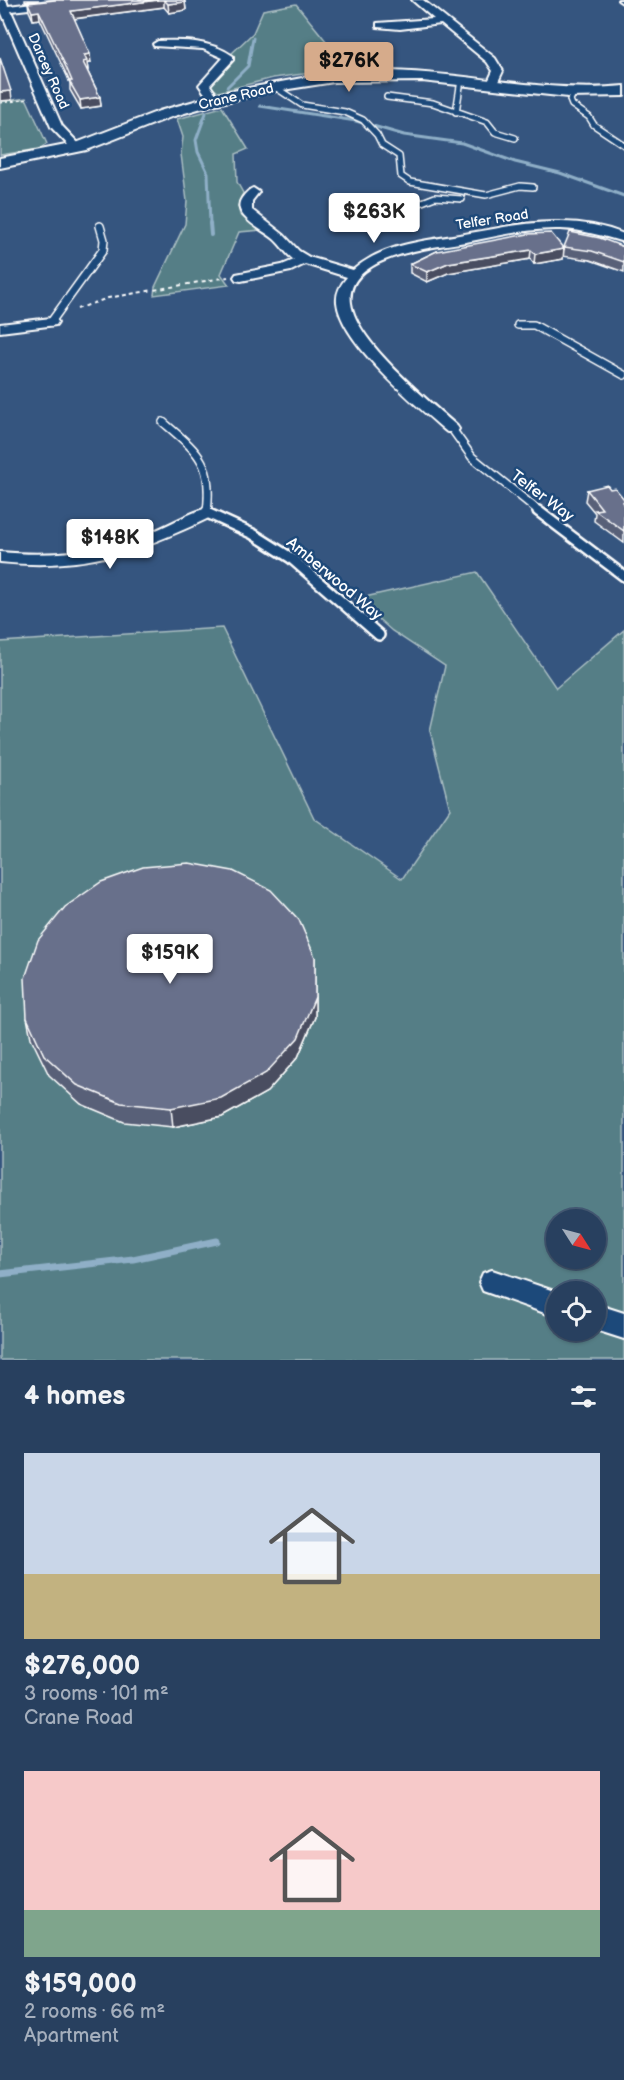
<!DOCTYPE html>
<html lang="en">
<head>
<meta charset="utf-8">
<style>
  body { margin:0; font-family:"Balsamiq Sans",sans-serif; background:#344b68; color:#f1f3f6; height:100vh; display:flex; flex-direction:column; font-size:22px; white-space:nowrap }
  * { box-sizing:border-box; margin:0 }
  p { font-size:20px; color:#a5afbd }
  .icon { flex:none; width:33px; height:33px; fill:none; stroke:currentColor; stroke-width:2; stroke-linecap:round; stroke-linejoin:round }
  .map { position:relative; height:1360px; overflow:hidden }
  .sheet { display:flex; flex-direction:column; background:#28405f; flex:1 }
  .sheet>* { flex:none }
  .needle { width:39px; rotate:126deg }
  .buttons { position:absolute; left:546px; top:1209px; display:grid; gap:12px }
  .buttons a { display:grid; place-items:center; width:60px; height:60px; border-radius:50%; background:#28405f; box-shadow:0 2px 4px #0004,0 0 0 2px #445974; font-size:30px }
  .price { position:absolute; translate:-50% -51px; padding:0 14px; border-radius:6px; background:#fff; color:#222; font-size:20px; line-height:39px; filter:drop-shadow(0 2px 3px #0008) }
  .price::after { content:''; position:absolute; left:50%; top:36px; width:18px; height:14px; margin-left:-9px; background:inherit; clip-path:polygon(0 0,100% 0,50% 100%) }
  .price.active { background:#d6ab8b; color:#111 }
  ul { padding:0; list-style:none }
  li { display:grid; align-content:center; gap:12px; height:318px; padding:0 24px }
  li span { display:grid; place-items:center; height:186px; border-radius:0px; color:#555 }
  li>.icon { margin-inline-start:auto }
  span .icon { width:108px; height:108px; fill:#fffc; stroke-width:1 }
  li b { font-size:26px }
  h2 { display:flex; justify-content:space-between; align-items:center; height:72px; padding:0 24px; font-size:26px }
  .map>svg:first-child { display:block }
  .green { fill:#547e86; stroke:#aabec2; stroke-width:1.5; fill-rule:evenodd }
  .lines { fill:none; stroke-linecap:round; stroke-linejoin:round }
  .stream-far2 { stroke:#8fafc7; stroke-width:3 }
  .stream-far1 { stroke:#8fafc7; stroke-width:4 }
  .stream { stroke:#8fafc7; stroke-width:7 }
  .lane-far2-casing { stroke:#fff; stroke-width:8 }
  .lane-far1-casing { stroke:#fff; stroke-width:10 }
  .lane-casing { stroke:#fff; stroke-width:14 }
  .street-casing { stroke:#fff; stroke-width:4 }
  .secondary-casing { stroke:#fff; stroke-width:4 }
  .path-far1 { stroke:#fff; stroke-width:1.5; stroke-dasharray:3 3; stroke-linecap:butt }
  .path { stroke:#fff; stroke-width:2; stroke-dasharray:4 4; stroke-linecap:butt }
  .lane-far2 { stroke:#1f4a7a; stroke-width:5 }
  .lane-far1 { stroke:#1f4a7a; stroke-width:7 }
  .lane { stroke:#1f4a7a; stroke-width:9 }
  .street { fill:#1f4a7a; fill-rule:evenodd }
  .secondary { fill:#1f4a7a; fill-rule:evenodd }
  .wall { fill:#596078; stroke:#fff; stroke-width:1.5 }
  .shaded-wall { fill:#494e61; stroke:#fff; stroke-width:1.5 }
  .building { fill:#68708b; stroke:#fff; stroke-width:1.5 }
  .labels { text-anchor:middle; stroke-width:5; stroke-linejoin:round; paint-order:stroke }
  .far-street-label { font-size:14px; fill:#fff; stroke:#1f4a7a }
  .street-label { font-size:16px; fill:#fff; stroke:#1f4a7a }
</style>
</head>
<body>
<div class="map">
<svg width="624" height="1360" viewBox="0 0 624 1360">
  <rect width="100%" height="100%" fill="#35557f"/>
  <filter id="ink" filterUnits="userSpaceOnUse"><feTurbulence type="fractalNoise" baseFrequency=".0167" numOctaves="2"/><feDisplacementMap in="SourceGraphic" scale="12" xChannelSelector="R" yChannelSelector="G"/><feConvolveMatrix kernelMatrix="1 2 1 2 8 2 1 2 1" color-interpolation-filters="sRGB"/></filter>
  <g filter="url(#ink)">
    <g class="green">
      <polygon points="296,4 348,68 273,78 218,92 209,85 230,55 253,33 263,10"/>
      <polygon points="26,98 47,144 39,149 0,155 0,102"/>
      <polygon points="222,107 248,149 236,154 237,182 243,193 238,206 240,215 262,230 239,232 221,274 229,285 154,295 155,287 185,224 187,201 181,154 183,137 177,119"/>
      <path d="M477 572 556 688 624 630V1360H0V642L222 628 314 818 402 879 450 809 430 731 445 666 392 631 356 599ZM556 1220H596V1258H556ZM556 1292H596V1330H556Z"/>
    </g>
    <g class="lines">
      <g class="stream-far2">
        <polyline points="227,87 248,66 253,38"/>
        <polyline points="260,106 356,121 404,135 462,143 515,162 560,173 624,196"/>
        <polyline points="206,113 196,140 198,152 208,173 210,224"/>
      </g>
      <polyline class="stream-far1" points="210,223 211,235"/>
      <polyline class="stream" points="0,1274 133,1259 217,1241"/>
      <defs>
        <g id="lane-far2">
          <polyline points="275,87 302,105 345,112 363,120 377,135 382,145 399,156 401,176 410,182 486,195 520,186 533,187"/>
          <polyline points="573,94 570,100 572,105 589,117 594,125 624,145"/>
          <polyline points="387,97 433,103 487,122 495,132 515,138"/>
          <polyline points="456,112 461,80"/>
          <polyline points="388,208 412,206 435,197 462,199"/>
        </g>
        <g id="lane-far1">
          <polyline points="51,322 103,250 104,240 100,226"/>
          <polyline points="518,325 534,325 624,375"/>
          <path d="M163 422C199 453 213 462 207 512"/>
          <polyline points="452,429 472,457 540,512"/>
        </g>
        <g id="lane">
          <polyline points="207,511 207,513 253,534 291,558 379,635"/>
          <polyline points="538,511 624,576"/>
        </g>
        <g id="street">
          <polygon points="0,0 6,0 8,6 58,0 87,0 82,3 11,11 62,126 81,146 81,150 73,150 51,127 0,9"/>
          <polygon points="412,0 423,0 495,58 503,71 496,86 488,86 487,84 493,71 487,62 441,24 400,29 377,27 377,23 434,19"/>
          <polygon points="618,0 624,0 624,4"/>
          <path d="M158 41C184 40 211 40 233 56V60L210 85 220 100 219 102H211L199 85 223 58 203 49 154 46 153 44Z"/>
          <path d="M253 188 259 192 252 201V210L284 235 299 251 309 257 353 270C385 242 429 241 470 233 500 228 530 221 561 222 583 222 604 226 624 234V242C603 236 584 230 561 229 529 228 498 236 466 242 436 247 344 255 351 303 356 342 428 400 457 426L459 429 457 432H447C416 405 341 343 337 302 336 292 341 284 347 277L305 264 291 271 241 281 236 280 234 277 236 274 282 265 294 260C286 254 281 245 274 239 263 230 230 215 242 198 246 193 248 190 253 188Z"/>
          <polygon points="51,318 56,319 58,322 56,325 0,332 0,324"/>
          <path d="M207 508 215 513 213 516C139 552 83 571 0 562V552C53 557 101 552 151 532 170 525 188 513 207 508Z"/>
          <polygon points="492,1270 557,1292 556,1317 483,1291 479,1282 483,1273"/>
          <polygon points="596,1304 624,1313 624,1339 596,1330"/>
        </g>
        <path id="secondary" d="M387 71C466 72 546 94 624 86V96L568 97 422 81 334 82 270 92 212 105 171 117 87 150 0 168V158L76 143 159 111 227 92 313 76Z"/>
      </defs>
      <use href="#lane-far2" class="lane-far2-casing"/>
      <use href="#lane-far1" class="lane-far1-casing"/>
      <use href="#lane" class="lane-casing"/>
      <use href="#street" class="street-casing"/>
      <use href="#secondary" class="secondary-casing"/>
      <polyline class="path-far1" points="0,103 30,99"/>
      <polyline class="path" points="77,309 108,298 228,277"/>
      <use href="#lane-far2" class="lane-far2"/>
      <use href="#lane-far1" class="lane-far1"/>
      <use href="#lane" class="lane"/>
      <use href="#street" class="street"/>
      <use href="#secondary" class="secondary"/>
    </g>
    <g class="wall">
      <polygon points="55,0 184,0 185,2 186,10 169,13 164,7 74,19 91,63 87,63 88,70 87,70 100,97 101,106 81,109 70,90 70,83 67,76 40,19 33,20 29,11 28,3"/>
      <polygon points="564,247 624,247 624,272 590,260 563,256 563,259 534,264 530,259 448,273 427,282 410,273 410,264 437,251 564,249"/>
      <polygon points="610,489 624,499 624,543 594,521 595,513 585,501 587,490"/>
      <polygon points="315,957 315,1017 298,1057 267,1092 222,1117 173,1127 124,1122 81,1104 49,1075 31,1038 27,1018"/>
    </g>
    <g class="shaded-wall">
      <polygon points="25,0 39,0 25,2"/>
      <polygon points="158,0 164,0 164,7 72,19 71,11"/>
      <polygon points="185,2 186,10 169,13 168,4"/>
      <polygon points="39,11 40,19 33,20 32,12"/>
      <polygon points="90,54 91,63 87,63 88,70 84,70 83,62 84,55"/>
      <polygon points="11,91 12,100 0,101 0,92"/>
      <polygon points="100,97 101,106 81,109 80,100"/>
      <polygon points="564,249 563,259 534,264 535,254"/>
      <polygon points="531,250 530,259 448,273 427,282 427,272 448,263"/>
      <polygon points="315,997 315,1017 298,1057 267,1092 222,1117 173,1127 171,1108"/>
    </g>
    <g class="building">
      <polygon points="55,0 158,0 71,11 90,54 84,55 87,61 83,62 100,97 80,100 69,81 72,81 66,67 39,11 32,12 28,3"/>
      <polygon points="164,0 184,0 185,2 168,4"/>
      <polygon points="0,58 11,91 0,92"/>
      <polygon points="570,232 600,238 624,247 624,262 592,251 564,247"/>
      <polygon points="551,233 564,249 535,254 531,250 448,263 427,272 410,264 437,251 528,234"/>
      <polygon points="607,485 610,489 615,488 624,499 624,502 623,502 624,503 624,531 595,510 602,509 587,490"/>
      <polygon points="189,863 233,871 271,890 299,920 315,957 315,997 298,1038 266,1073 221,1098 171,1108 121,1103 77,1085 44,1055 27,1018 25,978 38,940 65,907 101,882 143,867"/>
    </g>
  </g>
  <g class="labels">
    <g class="far-street-label">
      <text transform="translate(49 71) rotate(66)" y="5">Darcey Road</text>
      <text transform="translate(236 96) rotate(-13)" y="5">Crane Road</text>
      <text transform="translate(492 219) rotate(-9)" y="5">Telfer Road</text>
    </g>
    <g class="street-label">
      <text transform="translate(543 495) rotate(37)" y="6">Telfer Way</text>
      <text transform="translate(335 578) rotate(40)" y="6">Amberwood Way</text>
    </g>
  </g>
</svg>
<div class="buttons">
<a><svg class="needle" viewBox="-14 -14 28 28"><path d="M0-13l5 13h-10z" fill="#e53935"/><path d="M0 13l5-13h-10z" fill="#a5afbd"/></svg></a>
<a><svg class="icon" aria-label="locate" viewBox="0 0 24 24"><circle cx="12" cy="12" r="6"/><path d="M12 2v4M12 18v4M2 12h4M18 12h4"/></svg></a>
</div>
<b class="price active" style="left:349px;top:93px">$276K</b>
<b class="price" style="left:374px;top:244px">$263K</b>
<b class="price" style="left:110px;top:570px">$148K</b>
<b class="price" style="left:170px;top:985px">$159K</b>
</div>
<section class="sheet">
<h2>4 homes<svg class="icon" aria-label="filters" viewBox="0 0 24 24"><path d="M4 7h16M4 17h16"/><circle cx="9" cy="7" r="2"/><circle cx="15" cy="17" r="2"/></svg></h2>
<ul>
<li><span style="background:linear-gradient(#c9d6e8 65%,#c2b280 0)"><svg class="icon" aria-label="home" viewBox="0 0 24 24"><path d="M3 11l9-7 9 7M6 9v11h12V9"/></svg></span><div><b>$276,000</b><p>3 rooms · 101 m²</p><p>Crane Road</p></div></li>
<li><span style="background:linear-gradient(#f6c9c9 75%,#7fa58c 0)"><svg class="icon" aria-label="home" viewBox="0 0 24 24"><path d="M3 11l9-7 9 7M6 9v11h12V9"/></svg></span><div><b>$159,000</b><p>2 rooms · 66 m²</p><p>Apartment</p></div></li>
</ul>
</section>
</body>
</html>
